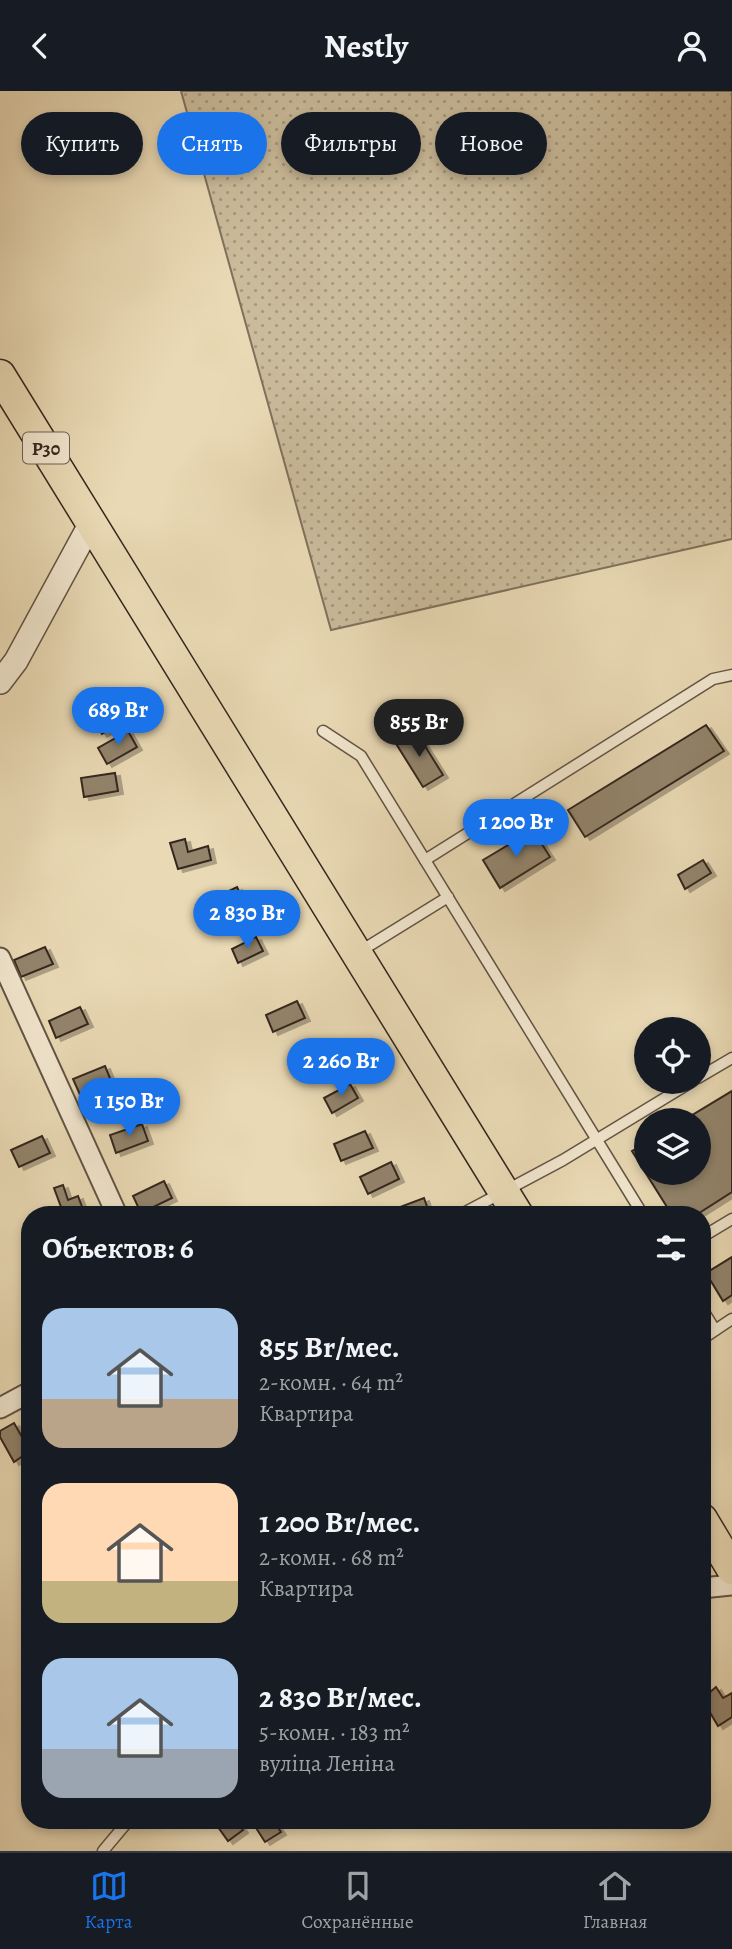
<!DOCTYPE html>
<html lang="ru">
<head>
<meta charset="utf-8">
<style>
  body { margin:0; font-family:Alegreya,serif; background:#242831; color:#f1f3f6; height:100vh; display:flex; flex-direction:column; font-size:26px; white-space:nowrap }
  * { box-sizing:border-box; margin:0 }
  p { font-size:23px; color:#9ea1a6 }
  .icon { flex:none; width:38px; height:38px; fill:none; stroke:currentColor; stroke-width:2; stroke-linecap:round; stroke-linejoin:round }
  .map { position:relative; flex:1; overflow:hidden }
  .details { position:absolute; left:21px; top:1115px; width:690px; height:623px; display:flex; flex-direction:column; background:#171b24; border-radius:28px; box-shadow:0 4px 10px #0003 }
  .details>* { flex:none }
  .banner { position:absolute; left:21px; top:21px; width:691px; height:63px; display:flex; gap:14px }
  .fabs { position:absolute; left:634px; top:926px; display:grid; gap:14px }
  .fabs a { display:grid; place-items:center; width:77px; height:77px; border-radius:50%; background:#171b24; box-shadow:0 4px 10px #0003; font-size:35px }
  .price { position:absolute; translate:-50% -60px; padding:0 16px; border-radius:24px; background:#1a73e8; color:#fff; font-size:23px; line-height:46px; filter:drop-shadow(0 2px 4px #0008) }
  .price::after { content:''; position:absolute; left:50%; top:42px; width:21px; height:16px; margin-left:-10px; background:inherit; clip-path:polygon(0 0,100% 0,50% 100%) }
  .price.current { background:#222; color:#fff }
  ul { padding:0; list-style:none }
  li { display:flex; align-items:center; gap:21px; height:175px; padding:0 21px }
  li span { display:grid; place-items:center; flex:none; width:196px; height:140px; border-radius:21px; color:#555 }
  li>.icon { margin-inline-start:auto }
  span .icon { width:84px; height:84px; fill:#fffc; stroke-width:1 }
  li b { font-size:30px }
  h2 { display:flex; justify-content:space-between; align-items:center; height:84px; padding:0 21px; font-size:30px }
  .pill { padding:0 24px; border-radius:32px; background:#171b24; box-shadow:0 4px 10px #0003; font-size:24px; line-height:63px }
  .pill.current { background:#1a73e8; color:#fff }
  header { display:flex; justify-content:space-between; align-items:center; height:91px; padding:0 21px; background:#171b24; font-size:32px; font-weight:700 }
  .tabs { display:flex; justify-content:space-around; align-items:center; height:98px; border-top:2px solid #363941; background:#171b24; font-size:19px; color:#9ea1a6 }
  .tabs a { display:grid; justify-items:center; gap:4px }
  .tabs .current { color:#1a73e8 }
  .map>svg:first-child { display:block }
  .green { fill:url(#green-dots); stroke:#80715d; stroke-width:2 }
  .building { fill:#93846c; stroke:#35271f; stroke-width:2; filter:url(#shadow) }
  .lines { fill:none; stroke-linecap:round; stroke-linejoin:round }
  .service-casing { stroke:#625444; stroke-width:13 }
  .minor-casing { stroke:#625444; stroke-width:23 }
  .tertiary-casing { stroke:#625444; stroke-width:26 }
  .primary-casing { stroke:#35271f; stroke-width:33 }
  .service { stroke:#f1e6ce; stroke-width:10 }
  .minor { stroke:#f1e6ce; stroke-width:19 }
  .tertiary { stroke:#f1e6ce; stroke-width:23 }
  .primary { stroke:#e9d9b4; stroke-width:30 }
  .labels { text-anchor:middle; stroke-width:5; stroke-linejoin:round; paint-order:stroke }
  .shield { fill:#f1e6ce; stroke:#6d6054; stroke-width:2 }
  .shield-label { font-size:19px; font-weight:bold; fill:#35271f }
</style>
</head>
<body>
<header><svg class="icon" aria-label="back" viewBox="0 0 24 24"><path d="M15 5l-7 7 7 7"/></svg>Nestly<svg class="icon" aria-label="person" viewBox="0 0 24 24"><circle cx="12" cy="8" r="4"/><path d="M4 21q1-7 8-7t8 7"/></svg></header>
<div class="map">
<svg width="732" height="1760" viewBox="0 0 732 1760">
  <defs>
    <pattern id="green-dots" width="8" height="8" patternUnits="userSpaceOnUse" patternTransform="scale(1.75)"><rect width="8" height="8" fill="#cabb9b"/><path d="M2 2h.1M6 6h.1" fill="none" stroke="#a5987e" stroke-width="1.8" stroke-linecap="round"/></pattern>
    <filter id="shadow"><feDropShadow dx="5" dy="3" stdDeviation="0" flood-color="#0004"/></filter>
  </defs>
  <rect width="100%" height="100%" fill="#e9d9b4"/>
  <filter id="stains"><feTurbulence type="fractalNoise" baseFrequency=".00286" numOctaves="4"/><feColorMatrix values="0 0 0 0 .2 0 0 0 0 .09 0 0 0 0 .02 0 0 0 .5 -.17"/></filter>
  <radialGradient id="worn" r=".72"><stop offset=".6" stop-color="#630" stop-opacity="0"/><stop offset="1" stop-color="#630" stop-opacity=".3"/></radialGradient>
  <polygon class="green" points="181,0 732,0 732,448 331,539"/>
  <g class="building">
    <polygon points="122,609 131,626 102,643 92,626"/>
    <polygon points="706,634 724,660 585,746 568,719"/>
    <polygon points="415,639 443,684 423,696 395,651"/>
    <polygon points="128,640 137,656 107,673 98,657"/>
    <polygon points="115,682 118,700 84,706 81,687"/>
    <polygon points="533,739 550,766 500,797 483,769"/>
    <polygon points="185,748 188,761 208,755 211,769 178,778 170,752"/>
    <polygon points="703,769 711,782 685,798 678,784"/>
    <polygon points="237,796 245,813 214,828 206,811"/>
    <polygon points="256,846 263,860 238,872 232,858"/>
    <polygon points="45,856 53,873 21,886 14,869"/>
    <polygon points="297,910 305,927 273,941 266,924"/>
    <polygon points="80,916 88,933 56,947 49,930"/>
    <polygon points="324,966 330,978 308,989 302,977"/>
    <polygon points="105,975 112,992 81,1006 73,988"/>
    <polygon points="350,993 358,1007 332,1022 324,1007"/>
    <polygon points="732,1000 732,1101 696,1124 672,1124 632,1060 646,1052 646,1082 698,1082 698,1029 684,1029"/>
    <polygon points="142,1033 148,1050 116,1062 110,1044"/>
    <polygon points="365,1040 373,1057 341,1070 334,1053"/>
    <polygon points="42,1045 50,1062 19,1076 11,1059"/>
    <polygon points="391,1071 399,1088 368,1103 360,1086"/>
    <polygon points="164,1090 172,1107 141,1122 133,1105"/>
    <polygon points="63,1094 68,1109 78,1105 84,1121 64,1124 54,1097"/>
    <polygon points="424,1107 430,1124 394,1124 392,1119"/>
    <polygon points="732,1166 732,1204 723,1210 706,1182"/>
    <polygon points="14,1332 30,1360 14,1371 0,1346 0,1340"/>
    <polygon points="716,1596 723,1607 732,1602 732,1626 718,1635 702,1608"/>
    <polygon points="213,1729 236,1729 243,1739 228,1750"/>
    <polygon points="251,1729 273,1729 281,1741 265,1751"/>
  </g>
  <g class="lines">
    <defs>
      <g id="service">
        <polyline points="323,640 361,665 643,1124"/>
        <polyline points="425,769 713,588 732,584"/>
        <polyline points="359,861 448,806"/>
        <polyline points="698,987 732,967"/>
        <polyline points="460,1124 563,1069 693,990"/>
        <polyline points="702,1146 732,1128"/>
        <polyline points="702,1218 715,1239"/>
        <polyline points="702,1248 732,1228"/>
        <polyline points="103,1760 129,1729"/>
      </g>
      <g id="minor">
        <polyline points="0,867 117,1124"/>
        <polyline points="0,1317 30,1301"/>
        <polyline points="702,1497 732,1494"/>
      </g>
      <polyline id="tertiary" points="0,591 16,570 92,430"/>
      <g id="primary">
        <polyline points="0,284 518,1124"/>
        <polyline points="702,1428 732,1478"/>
      </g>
    </defs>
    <use href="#service" class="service-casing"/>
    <use href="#minor" class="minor-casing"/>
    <use href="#tertiary" class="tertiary-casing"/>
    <use href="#primary" class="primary-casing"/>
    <use href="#service" class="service"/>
    <use href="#minor" class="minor"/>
    <use href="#tertiary" class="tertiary"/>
    <use href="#primary" class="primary"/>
  </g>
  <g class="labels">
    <rect class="shield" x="23" y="341.5" width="46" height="31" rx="5"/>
    <g class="shield-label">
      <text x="46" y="364">Р30</text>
    </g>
  </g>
  <rect width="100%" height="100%" filter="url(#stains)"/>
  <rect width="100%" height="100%" fill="url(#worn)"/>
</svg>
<div class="fabs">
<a><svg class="icon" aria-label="locate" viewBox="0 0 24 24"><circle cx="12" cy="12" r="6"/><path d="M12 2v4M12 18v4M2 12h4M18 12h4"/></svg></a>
<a><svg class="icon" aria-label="layers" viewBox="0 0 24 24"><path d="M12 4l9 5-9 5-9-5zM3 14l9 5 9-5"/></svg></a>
</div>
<b class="price" style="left:118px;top:656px">689 Br</b>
<b class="price current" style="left:419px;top:668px">855 Br</b>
<b class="price" style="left:516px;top:768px">1 200 Br</b>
<b class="price" style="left:247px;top:859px">2 830 Br</b>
<b class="price" style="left:341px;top:1007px">2 260 Br</b>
<b class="price" style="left:129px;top:1047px">1 150 Br</b>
<div class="banner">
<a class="pill">Купить</a>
<a class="pill current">Снять</a>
<a class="pill">Фильтры</a>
<a class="pill">Новое</a>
</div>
<section class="details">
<h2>Объектов: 6<svg class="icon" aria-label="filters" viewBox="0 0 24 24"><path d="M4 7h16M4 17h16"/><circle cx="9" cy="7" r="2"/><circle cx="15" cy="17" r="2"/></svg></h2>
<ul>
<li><span style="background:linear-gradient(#a9c7e8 65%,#b9a48a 0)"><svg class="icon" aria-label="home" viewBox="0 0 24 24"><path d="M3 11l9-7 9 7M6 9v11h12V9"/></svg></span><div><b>855 Br/мес.</b><p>2-комн. · 64 m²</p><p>Квартира</p></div></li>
<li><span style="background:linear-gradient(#ffd9b3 70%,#c2b280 0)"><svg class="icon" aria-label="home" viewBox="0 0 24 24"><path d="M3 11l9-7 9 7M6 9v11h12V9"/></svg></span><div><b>1 200 Br/мес.</b><p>2-комн. · 68 m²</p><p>Квартира</p></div></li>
<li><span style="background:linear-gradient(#a9c7e8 65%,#9aa5b1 0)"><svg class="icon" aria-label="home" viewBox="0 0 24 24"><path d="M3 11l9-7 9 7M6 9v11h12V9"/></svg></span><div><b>2 830 Br/мес.</b><p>5-комн. · 183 m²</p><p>вуліца Леніна</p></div></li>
</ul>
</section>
</div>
<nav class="tabs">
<a class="current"><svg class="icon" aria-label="map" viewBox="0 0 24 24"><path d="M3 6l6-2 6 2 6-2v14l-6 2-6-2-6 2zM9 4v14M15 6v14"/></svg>Карта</a>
<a><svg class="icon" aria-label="saved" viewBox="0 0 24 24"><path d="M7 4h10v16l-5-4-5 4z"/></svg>Сохранённые</a>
<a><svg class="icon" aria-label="home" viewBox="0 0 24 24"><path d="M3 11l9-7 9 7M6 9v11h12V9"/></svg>Главная</a>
</nav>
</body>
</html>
